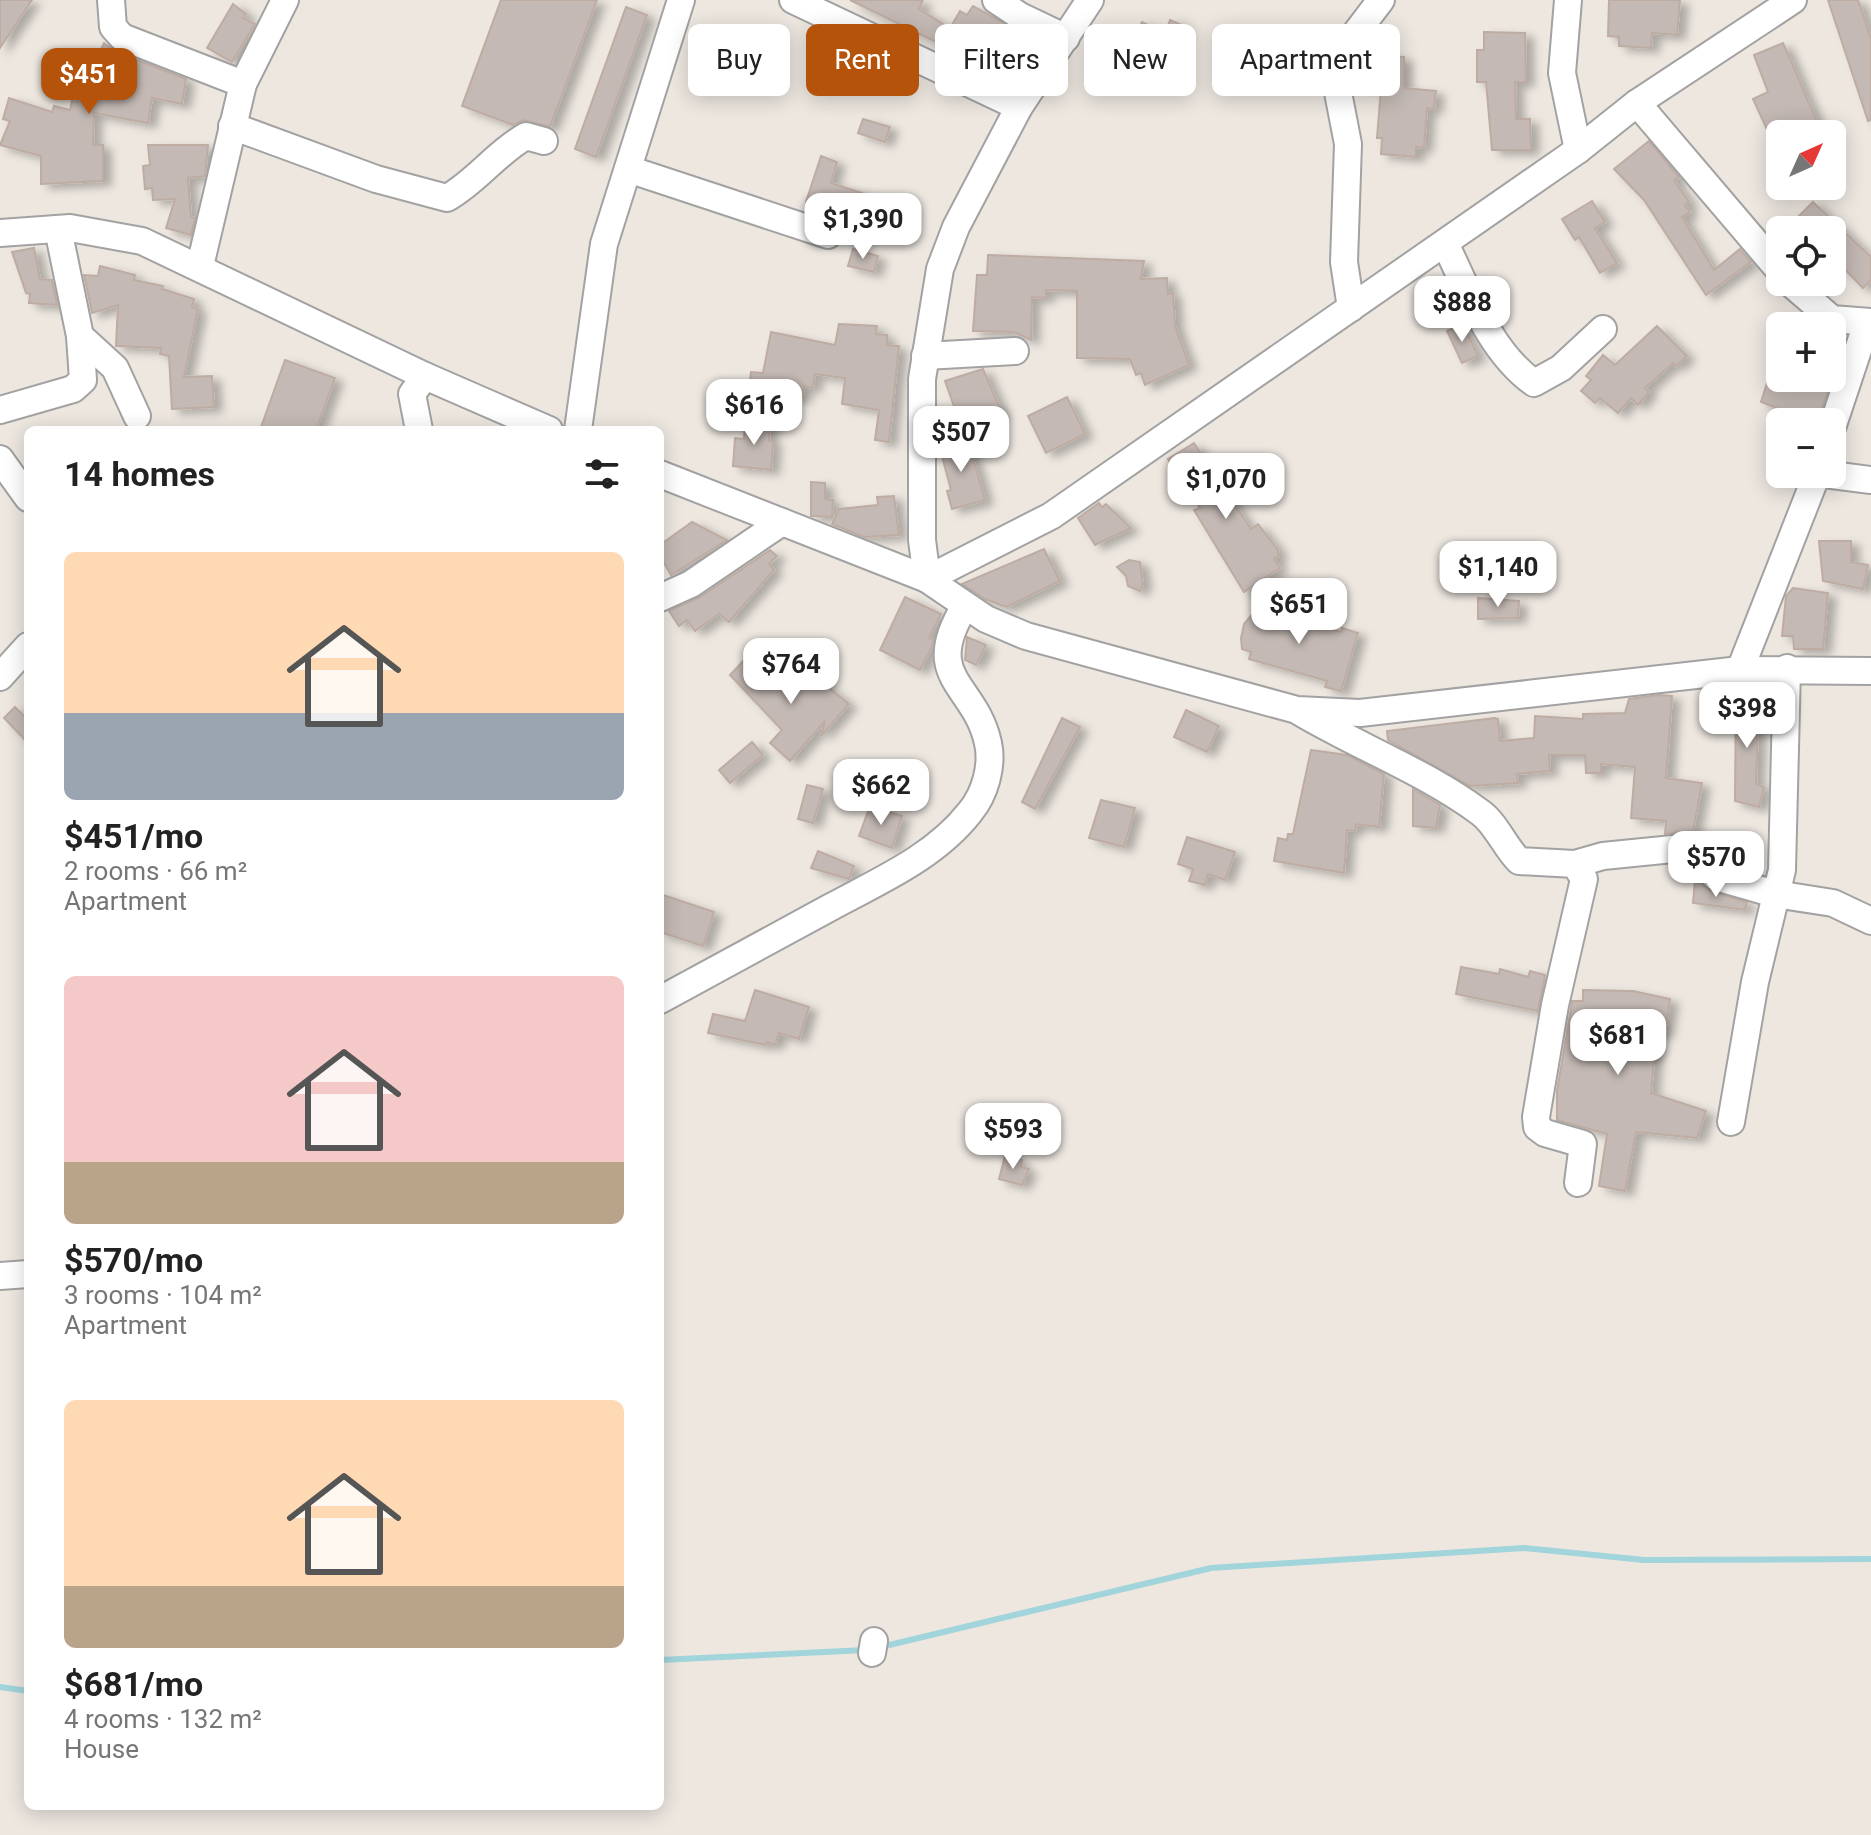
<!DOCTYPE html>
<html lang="en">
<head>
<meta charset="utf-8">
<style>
  body { margin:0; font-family:Roboto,sans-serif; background:#f2f2f2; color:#222; height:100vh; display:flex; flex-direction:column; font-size:30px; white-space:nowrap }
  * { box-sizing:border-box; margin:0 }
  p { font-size:26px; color:#767676 }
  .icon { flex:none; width:44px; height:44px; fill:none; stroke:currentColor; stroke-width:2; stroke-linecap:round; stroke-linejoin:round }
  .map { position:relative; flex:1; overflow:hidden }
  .drawer { position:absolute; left:24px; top:426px; width:640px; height:1384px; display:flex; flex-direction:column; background:#fff; border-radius:12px; box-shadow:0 4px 20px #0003 }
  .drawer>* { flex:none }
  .banner { position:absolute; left:688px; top:24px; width:760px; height:72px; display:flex; gap:16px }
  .needle { width:52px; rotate:45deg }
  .fabs { position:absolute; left:1766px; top:120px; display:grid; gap:16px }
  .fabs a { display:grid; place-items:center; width:80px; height:80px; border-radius:12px; background:#fff; box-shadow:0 4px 20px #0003; font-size:40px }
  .price { position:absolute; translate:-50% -68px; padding:0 18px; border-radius:16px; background:#fff; color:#222; font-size:26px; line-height:52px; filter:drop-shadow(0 2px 4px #0008) }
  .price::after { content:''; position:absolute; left:50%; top:48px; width:24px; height:18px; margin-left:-12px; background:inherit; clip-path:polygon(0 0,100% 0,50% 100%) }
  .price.selected { background:#b45309; color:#fff }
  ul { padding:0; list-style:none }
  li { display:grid; align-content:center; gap:16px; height:424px; padding:0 40px }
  li span { display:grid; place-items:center; height:248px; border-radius:12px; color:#555 }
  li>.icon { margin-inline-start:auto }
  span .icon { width:144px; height:144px; fill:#fffc; stroke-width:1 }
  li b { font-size:34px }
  h2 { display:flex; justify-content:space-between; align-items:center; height:96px; padding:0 40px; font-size:34px }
  .tag { padding:0 28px; border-radius:12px; background:#fff; box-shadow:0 4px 20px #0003; font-size:28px; line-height:72px }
  .tag.selected { background:#b45309; color:#fff }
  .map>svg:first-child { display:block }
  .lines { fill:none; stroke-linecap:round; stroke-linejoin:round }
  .stream { stroke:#a1d4db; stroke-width:6 }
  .building { fill:#c4b9b4; stroke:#beaca3; stroke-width:2; filter:url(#shadow) }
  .minor-casing { stroke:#a2a2a2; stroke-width:30 }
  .minor { stroke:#fff; stroke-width:26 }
</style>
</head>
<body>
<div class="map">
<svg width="1871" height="1835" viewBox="0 0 1871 1835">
  <defs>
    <filter id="shadow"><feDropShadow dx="8" dy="4.5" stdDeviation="4" flood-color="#0004"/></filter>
  </defs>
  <rect width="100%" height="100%" fill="#ede7e0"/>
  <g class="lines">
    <g class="stream">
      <polyline points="881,1647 1211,1568 1524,1548 1644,1560 1871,1559"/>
      <polyline points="660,1660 866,1650"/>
      <polyline points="0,1687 28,1691"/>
    </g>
  </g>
  <g class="building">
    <polygon points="0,0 32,0 0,48"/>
    <polygon points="501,0 597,0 550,127 524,120 513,125 462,106"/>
    <polygon points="850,0 923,0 919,9 950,28 960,11 967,15 973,6 1032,39 1006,83 932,40"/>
    <polygon points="1609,0 1680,0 1677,35 1652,33 1651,48 1619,46 1619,37 1608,36"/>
    <polygon points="1828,0 1858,0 1871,38 1871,120 1868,121"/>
    <polygon points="233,4 246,14 243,18 255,24 232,62 207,48"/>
    <polygon points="626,7 647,15 596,157 575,149"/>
    <polygon points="1170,20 1184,26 1172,59 1133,40 1142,22 1165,33"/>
    <polygon points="1484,32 1525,33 1526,82 1515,82 1516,119 1530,119 1531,150 1492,150 1486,82 1477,82 1477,50 1484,50"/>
    <polygon points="104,43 116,52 186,79 182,104 152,98 148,123 94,113 93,145 103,145 103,181 41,184 41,156 0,145 10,121 3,119 9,98 52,112 54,106 70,110 72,101 77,102 86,70 91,72"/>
    <polygon points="1783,43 1794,68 1822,134 1769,134 1753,99 1768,92 1754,55"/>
    <polygon points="1360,54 1404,57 1404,88 1436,91 1434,109 1427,108 1424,148 1416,147 1416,157 1381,154 1382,138 1377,138 1381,88 1353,83 1354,67"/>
    <polygon points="863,119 890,127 885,142 858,133"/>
    <polygon points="1649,141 1679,177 1674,180 1689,202 1685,205 1690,212 1682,217 1714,270 1740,249 1751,262 1706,295 1644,200 1614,169"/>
    <polygon points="148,145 208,145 205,176 188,178 191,217 195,218 191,235 166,228 175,199 153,200 152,188 145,189 143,166 150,165"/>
    <polygon points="821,156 837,162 831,183 862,193 854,219 806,202"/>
    <polygon points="1592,201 1605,222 1595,228 1617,263 1600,273 1579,237 1575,240 1562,219"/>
    <polygon points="1813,202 1871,257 1871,280 1863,288 1832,256 1832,230 1785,230"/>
    <polygon points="34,248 40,279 52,280 57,305 29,303 30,294 26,293 12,252"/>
    <polygon points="853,249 878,256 874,272 848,266"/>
    <polygon points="988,255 1144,261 1141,279 1167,278 1168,294 1173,293 1175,326 1189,365 1145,385 1141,373 1136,375 1130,359 1077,358 1077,291 1046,290 1046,298 1032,297 1031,340 1014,332 973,331 977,275 987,275"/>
    <polygon points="100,266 135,275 134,280 163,286 162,289 194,299 192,307 198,309 184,377 212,376 214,407 172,409 169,356 160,354 161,348 116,346 118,305 92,313 84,275 98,276"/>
    <polygon points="839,324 877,326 876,334 887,335 887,345 899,346 889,442 875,440 879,410 842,404 845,378 815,374 813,388 804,386 803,398 749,390 751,372 763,373 771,332 835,345"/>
    <polygon points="1463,324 1478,356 1462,363 1447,331"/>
    <polygon points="1657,326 1687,356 1676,366 1673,363 1645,388 1649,392 1638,405 1631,398 1618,413 1600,398 1595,403 1581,391 1591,380 1586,376 1603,355 1615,365"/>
    <polygon points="285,360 335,378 316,430 260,430"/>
    <polygon points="983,369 1002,413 951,430 945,412 955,409 945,381"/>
    <polygon points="1773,378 1832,378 1817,422 1773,422 1777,408 1761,402 1768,380"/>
    <polygon points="1067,397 1085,434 1046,453 1028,416"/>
    <polygon points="745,421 770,423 769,441 773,441 771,470 733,466 735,438 744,439"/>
    <polygon points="967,438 985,500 952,509 947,491 951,490 939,445"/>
    <polygon points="1194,443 1251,529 1258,524 1278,550 1279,555 1274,559 1280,568 1244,592 1194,510 1200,508 1168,459"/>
    <polygon points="811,482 825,483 825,499 833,500 832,517 811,516"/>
    <polygon points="894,496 899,535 864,537 832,524 839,509 878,505 877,497"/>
    <polygon points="1099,503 1102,507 1106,504 1131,528 1095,545 1078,518"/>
    <polygon points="692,522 727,540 671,575 660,556 660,545"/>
    <polygon points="1819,541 1851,541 1851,562 1868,565 1863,589 1823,581"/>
    <polygon points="1044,549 1060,581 1006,607 985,599 962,584"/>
    <polygon points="770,550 777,556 769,564 774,570 729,622 719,614 695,631 687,620 679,626 669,611 700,597"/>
    <polygon points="1129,560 1140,562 1143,584 1140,591 1128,586 1126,576 1117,567"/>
    <polygon points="1793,588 1828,593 1823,649 1794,649 1793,636 1782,636 1786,596"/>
    <polygon points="905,597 941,614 929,638 934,640 932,647 920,670 880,650"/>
    <polygon points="1478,598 1519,601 1518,618 1478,619"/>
    <polygon points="1260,605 1278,610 1277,614 1341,632 1342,628 1358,633 1341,691 1325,687 1327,681 1249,659 1251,652 1242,649 1241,638 1244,624"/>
    <polygon points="967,637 986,645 976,665 965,660"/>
    <polygon points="747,657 788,695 804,668 849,704 821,736 825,721 790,761 770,743 782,730 730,675"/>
    <polygon points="1736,693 1759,693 1756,784 1764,787 1759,807 1735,801"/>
    <polygon points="1659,695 1672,696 1666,778 1702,783 1693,831 1665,834 1666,821 1631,818 1635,767 1601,764 1601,773 1586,773 1585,755 1549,755 1550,771 1517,774 1518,783 1470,786 1388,740 1387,731 1495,718 1498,719 1500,741 1534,738 1535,716 1583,719 1583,714 1625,713 1629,699"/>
    <polygon points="15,707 28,720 28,743 4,718"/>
    <polygon points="1186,710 1219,726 1207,752 1174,737"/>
    <polygon points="1062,718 1080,727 1035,809 1022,802"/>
    <polygon points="752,742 763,755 730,783 719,770"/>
    <polygon points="1311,750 1347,755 1384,774 1379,827 1356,824 1355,831 1347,830 1344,873 1274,861 1278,838 1287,840 1288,834 1293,834"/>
    <polygon points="807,785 823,789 813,823 798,819"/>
    <polygon points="1413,789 1440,805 1436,828 1413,826"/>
    <polygon points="1101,800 1135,808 1124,847 1089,838"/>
    <polygon points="870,806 902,816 892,848 859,836"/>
    <polygon points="1187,837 1235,852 1225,880 1208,874 1205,885 1189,881 1193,869 1178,864"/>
    <polygon points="818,851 854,866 849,879 811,868"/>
    <polygon points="1695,881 1712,892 1747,902 1745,910 1693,903"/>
    <polygon points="660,894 714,912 703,946 660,932"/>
    <polygon points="1461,967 1499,974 1500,969 1528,977 1530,971 1545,975 1538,1011 1456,994"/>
    <polygon points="755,990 809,1007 799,1039 779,1033 775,1045 767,1042 766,1045 708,1033 713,1014 745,1021"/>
    <polygon points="1583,990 1633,991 1670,999 1665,1033 1659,1032 1656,1038 1651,1093 1706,1111 1697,1138 1636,1132 1625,1191 1599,1186 1607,1134 1557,1120 1557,1091 1571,1008 1572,1001 1583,1001"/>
    <polygon points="1005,1156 1022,1160 1021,1167 1029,1169 1022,1185 999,1179"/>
  </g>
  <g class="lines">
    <defs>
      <g id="minor">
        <polyline points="111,0 113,27 122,37 243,84"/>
        <polyline points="793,0 1019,107"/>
        <polyline points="996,0 1020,16 1066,38"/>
        <polyline points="1090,0 1019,107 956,227 940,269 922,379 922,540 927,579 986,619 1026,636 1297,710 1360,713 1740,670 1871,671"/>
        <polyline points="1568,0 1562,73 1578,150"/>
        <polyline points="1637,103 1780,271"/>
        <path d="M232 126 376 179 447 198C477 181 496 153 526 136L544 141"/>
        <polyline points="628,169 828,235"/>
        <polyline points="0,233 70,228 142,241 425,376 549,430"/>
        <path d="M1445 243C1468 291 1490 352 1534 383L1561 368 1603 329"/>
        <polyline points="200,266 243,84 285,0"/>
        <polyline points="1789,282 1832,319 1871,322"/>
        <polyline points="1351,308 1344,262 1348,144 1336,82 1338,63 1346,46 1381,0"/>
        <polyline points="80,336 115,368 137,416"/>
        <polyline points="925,356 1015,351"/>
        <polyline points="0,410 73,389 83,380 80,336 58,229"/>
        <polyline points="1832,428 1867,323"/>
        <polyline points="419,430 412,394 425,376"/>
        <polyline points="578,430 604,244 681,0"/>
        <polyline points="0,459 28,498"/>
        <polyline points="660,474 927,579 1051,516 1578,150 1637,103 1793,0"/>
        <polyline points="1824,474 1871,480"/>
        <polyline points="660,598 691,584 782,522"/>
        <polyline points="1740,670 1817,474"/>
        <polyline points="0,677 28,646"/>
        <path d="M1300 712C1359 747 1426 772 1481 813 1496 824 1505 847 1519 861L1575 864 1584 879 1555 1005 1536 1117 1537 1127 1545 1133 1583 1144 1578 1183"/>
        <polyline points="1575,864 1603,856 1703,846 1710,856 1709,870 1716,877 1775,894 1833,903 1871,921"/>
        <path d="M660 1000C717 969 774 938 831 907 879 881 935 857 970 812 985 794 993 766 988 743 975 683 920 679 965 606"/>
        <polyline points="1731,1122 1755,982 1782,870 1787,668"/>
        <polyline points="0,1276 28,1274"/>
        <polyline points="872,1653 874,1641"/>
      </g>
    </defs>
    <use href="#minor" class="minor-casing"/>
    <use href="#minor" class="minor"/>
  </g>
</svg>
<div class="fabs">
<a><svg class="needle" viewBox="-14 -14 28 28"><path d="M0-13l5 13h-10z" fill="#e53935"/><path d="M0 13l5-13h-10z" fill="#767676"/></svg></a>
<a><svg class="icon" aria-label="locate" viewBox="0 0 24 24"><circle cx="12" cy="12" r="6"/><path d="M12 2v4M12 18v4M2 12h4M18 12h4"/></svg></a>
<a>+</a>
<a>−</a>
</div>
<b class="price selected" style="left:89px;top:116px">$451</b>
<b class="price" style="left:863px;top:261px">$1,390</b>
<b class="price" style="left:1462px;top:344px">$888</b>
<b class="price" style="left:754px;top:447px">$616</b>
<b class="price" style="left:961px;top:474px">$507</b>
<b class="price" style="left:1226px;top:521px">$1,070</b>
<b class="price" style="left:1498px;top:609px">$1,140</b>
<b class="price" style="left:1299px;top:646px">$651</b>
<b class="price" style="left:791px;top:706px">$764</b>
<b class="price" style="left:1747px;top:750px">$398</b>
<b class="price" style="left:881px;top:827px">$662</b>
<b class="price" style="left:1716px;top:899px">$570</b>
<b class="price" style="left:1618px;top:1077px">$681</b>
<b class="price" style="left:1013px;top:1171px">$593</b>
<div class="banner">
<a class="tag">Buy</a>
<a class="tag selected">Rent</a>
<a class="tag">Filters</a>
<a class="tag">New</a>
<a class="tag">Apartment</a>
</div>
<section class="drawer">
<h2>14 homes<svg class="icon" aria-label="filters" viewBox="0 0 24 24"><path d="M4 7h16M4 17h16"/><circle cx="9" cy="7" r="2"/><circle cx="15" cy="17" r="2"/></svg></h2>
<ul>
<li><span style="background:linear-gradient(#ffd9b3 65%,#9aa5b1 0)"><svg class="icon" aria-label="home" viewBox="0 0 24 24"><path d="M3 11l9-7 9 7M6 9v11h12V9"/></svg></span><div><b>$451/mo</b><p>2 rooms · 66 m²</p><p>Apartment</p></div></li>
<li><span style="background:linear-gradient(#f6c9c9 75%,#b9a48a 0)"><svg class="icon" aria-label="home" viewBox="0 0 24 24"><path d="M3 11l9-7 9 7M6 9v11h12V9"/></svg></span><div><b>$570/mo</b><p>3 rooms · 104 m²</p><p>Apartment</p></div></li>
<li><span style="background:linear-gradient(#ffd9b3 75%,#b9a48a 0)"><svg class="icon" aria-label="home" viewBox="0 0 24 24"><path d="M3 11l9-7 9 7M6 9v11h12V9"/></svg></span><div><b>$681/mo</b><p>4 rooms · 132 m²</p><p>House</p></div></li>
</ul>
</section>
</div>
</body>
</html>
